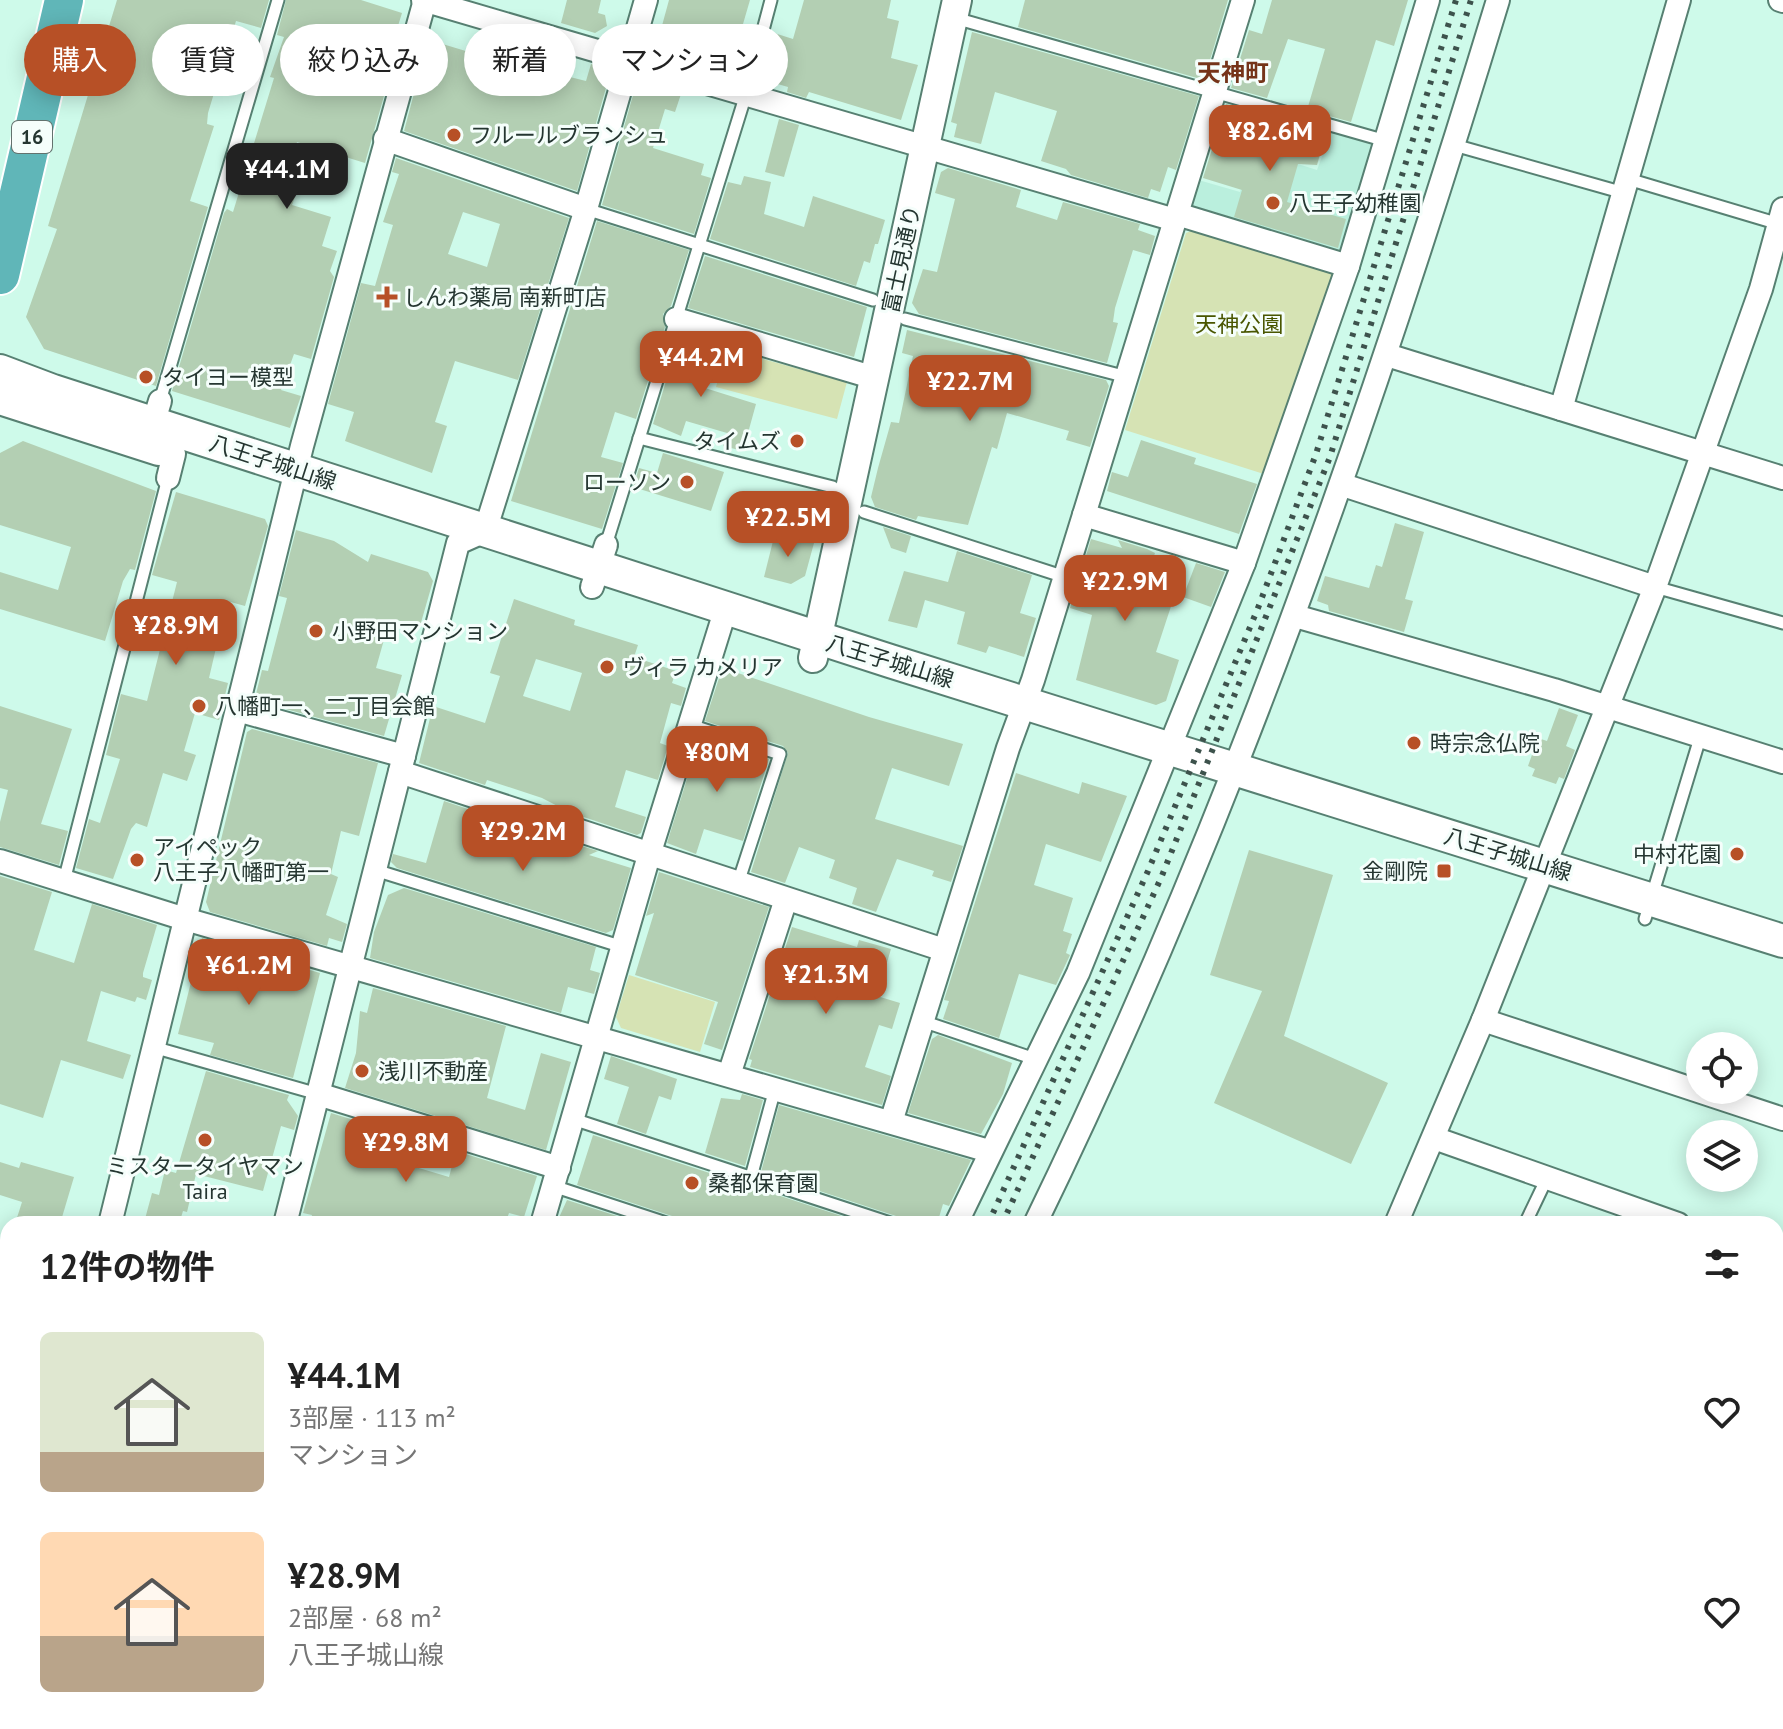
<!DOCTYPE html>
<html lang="ja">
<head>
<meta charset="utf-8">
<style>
  body { margin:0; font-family:"PT Sans","Noto Sans JP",sans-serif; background:#f6f6f6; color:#222; height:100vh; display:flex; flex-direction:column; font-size:30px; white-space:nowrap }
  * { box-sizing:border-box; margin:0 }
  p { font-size:26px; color:#767676 }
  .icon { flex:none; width:44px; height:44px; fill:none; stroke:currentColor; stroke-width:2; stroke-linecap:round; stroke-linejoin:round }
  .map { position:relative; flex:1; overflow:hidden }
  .panel { position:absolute; left:0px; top:1216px; width:1784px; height:514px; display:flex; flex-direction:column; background:#fff; border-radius:24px 24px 0 0; box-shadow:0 4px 20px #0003 }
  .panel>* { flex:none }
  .hud { position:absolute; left:24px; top:24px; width:800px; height:72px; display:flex; gap:16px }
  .controls { position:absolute; left:1686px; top:1032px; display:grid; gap:16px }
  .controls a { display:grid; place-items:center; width:72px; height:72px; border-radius:50%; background:#fff; box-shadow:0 4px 20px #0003; font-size:40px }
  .price { position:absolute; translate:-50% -68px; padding:0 18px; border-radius:16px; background:#b75026; color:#fff; font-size:26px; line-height:52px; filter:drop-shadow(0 2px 4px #0008) }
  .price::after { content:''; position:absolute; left:50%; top:48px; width:24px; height:18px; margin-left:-12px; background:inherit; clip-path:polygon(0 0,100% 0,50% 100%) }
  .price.on { background:#222; color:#fff }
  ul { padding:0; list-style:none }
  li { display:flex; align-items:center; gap:24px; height:200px; padding:0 40px }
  li span { display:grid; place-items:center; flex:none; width:224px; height:160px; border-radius:12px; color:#555 }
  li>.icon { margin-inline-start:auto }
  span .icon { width:96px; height:96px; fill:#fffc; stroke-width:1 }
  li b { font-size:34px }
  h2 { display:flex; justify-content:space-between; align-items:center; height:96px; padding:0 40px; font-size:34px }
  .pill { padding:0 28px; border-radius:36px; background:#fff; box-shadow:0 4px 20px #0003; font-size:28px; line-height:72px }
  .pill.on { background:#b75026; color:#fff }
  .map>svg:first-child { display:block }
  .built { fill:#baefdd }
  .green { fill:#d6e3b4 }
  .building { fill:#b3cfb3; fill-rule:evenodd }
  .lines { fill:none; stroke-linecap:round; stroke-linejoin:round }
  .service-casing { stroke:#578072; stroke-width:15 }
  .minor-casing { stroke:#578072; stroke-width:26 }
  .tertiary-casing { stroke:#578072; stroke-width:32 }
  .secondary-casing { stroke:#578072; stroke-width:36 }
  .trunk-casing { stroke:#fff; stroke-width:42 }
  .service { stroke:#fff; stroke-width:11 }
  .minor { stroke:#fff; stroke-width:22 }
  .tertiary { stroke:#fff; stroke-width:28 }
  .secondary { stroke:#fff; stroke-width:32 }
  .trunk { stroke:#60b6b8; stroke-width:38 }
  .rail { stroke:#3d524c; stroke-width:6; stroke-dasharray:4 8; stroke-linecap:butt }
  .poi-dot { fill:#b75026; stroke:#f5fefb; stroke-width:3 }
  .labels { text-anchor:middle; stroke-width:6; stroke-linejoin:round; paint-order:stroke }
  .shield { fill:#f5fefb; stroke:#63726e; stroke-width:2 }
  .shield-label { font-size:20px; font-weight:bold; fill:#253631 }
  .poi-label { font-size:22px; fill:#253631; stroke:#f5fefb; text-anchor:start }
  .street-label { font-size:22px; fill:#253631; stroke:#f5fefb }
  .park-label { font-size:22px; fill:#495600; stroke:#f5fefb }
  .neighbourhood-label { font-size:24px; font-weight:bold; fill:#753419; stroke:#f5fefb }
</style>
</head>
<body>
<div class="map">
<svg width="1783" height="1729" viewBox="0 0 1783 1729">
  <rect width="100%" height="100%" fill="#cefaea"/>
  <polygon class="built" points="1331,132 1386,141 1348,266 1177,214 1188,177 1240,192 1253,150 1317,170"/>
  <g class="green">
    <polygon points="1196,229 1330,270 1335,280 1267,475 1125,430 1186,233"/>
    <polygon points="727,349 847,382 837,419 716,387"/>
    <polygon points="629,975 715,1002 700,1052 621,1028 616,1017"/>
  </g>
  <g class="building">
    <polygon points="117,0 269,0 261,28 236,21 208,113 207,124 214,126 190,201 208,207 156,386 44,349 26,317 57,229 48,226"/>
    <polygon points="286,0 361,0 402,13 393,42 399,43 365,163 297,142 282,193 295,197 292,205 331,217 322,246 337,251 330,271 334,277 311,359 294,354 281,390 301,396 290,428 172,391 224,213 227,209 233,212 274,78 270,77 284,37 277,35"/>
    <polygon points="567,0 601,0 598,13 605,15 607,26 595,33 561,23"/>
    <polygon points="669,0 750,0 743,24 755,28 744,68 677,50 680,39 660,33"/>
    <polygon points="804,0 891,0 887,18 899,21 891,58 918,65 901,120 809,92 806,98 787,92 788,87 760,79 771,32 793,39"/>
    <polygon points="1025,0 1228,0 1204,80 1018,27"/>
    <polygon points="1272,0 1408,0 1394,46 1376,40 1351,122 1307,110 1325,49 1288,39 1267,98 1231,88 1249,30 1262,34"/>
    <polygon points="972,32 1199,96 1176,170 1168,167 1160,192 1151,189 1148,198 1071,175 1066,169 1041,161 1057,111 995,92 981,144 954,137 957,124 951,122"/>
    <polygon points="436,42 515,66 518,55 544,62 542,70 586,81 591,64 611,70 577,191 404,131 425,52 433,54"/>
    <polygon points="637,81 681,94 675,112 665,109 653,148 704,164 701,175 711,178 694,234 602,205"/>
    <polygon points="1226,104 1326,133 1317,165 1298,164 1287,202 1346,219 1338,248 1234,217 1242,190 1203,178"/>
    <polygon points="779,119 799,125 784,177 765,172"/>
    <path d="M396 158 569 218 518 380 455 361 435 422 447 426 432 473 345 441 354 412 328 404 361 283 375 286 393 225 383 222 399 174 392 172ZM463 212 500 224 487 267 448 254Z"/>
    <polygon points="948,168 1021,190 1016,207 1057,220 1063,202 1140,224 1138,230 1155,236 1150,255 1133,250 1115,308 1113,322 1118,323 1107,363 919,314 912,303 916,290 923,269 937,272 955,199 935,193 941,172"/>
    <polygon points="744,176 771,182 764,214 804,227 813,196 885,220 878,244 875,244 870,263 864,261 856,286 710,239 728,182 741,185"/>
    <polygon points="597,221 689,250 671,306 663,314 665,327 636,419 615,412 601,457 623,463 602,529 511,501"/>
    <polygon points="705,256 867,307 854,357 688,308"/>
    <polygon points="907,330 1106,380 1109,386 1090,447 1066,440 1069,431 1007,413 997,449 992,447 968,525 918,516 916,520 875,507 871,497 878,468 891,422 899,423 913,356 902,353"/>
    <polygon points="680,335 705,342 699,360 713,363 705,388 756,404 743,451 723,446 727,433 686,421 681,436 653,424"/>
    <polygon points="1141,440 1196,458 1194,464 1257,484 1239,534 1107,491 1112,472 1128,477"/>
    <polygon points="23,441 156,491 135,570 130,569 123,581 105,641 0,609 0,572 58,590 71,547 0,525 0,453"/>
    <polygon points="663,453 724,472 711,511 633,487 639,468 657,473"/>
    <polygon points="176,492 265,519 268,526 245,606 227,601 209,678 228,683 219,720 195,713 184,751 196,755 187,781 163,773 147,827 136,823 131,829 113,879 76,868 89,819 100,823 120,759 106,755 121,694 147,701 177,582 152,575"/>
    <polygon points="1395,523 1424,532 1405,599 1413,601 1404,632 1329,611 1328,605 1317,601 1325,576 1369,588 1376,565 1382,567"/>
    <polygon points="883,527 911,536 906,553 891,548"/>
    <polygon points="296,530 334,541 368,562 371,554 428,572 433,581 420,626 396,620 395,623 389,622 376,668 402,675 384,736 260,702 256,694 262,670 268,671 287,598 279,596"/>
    <polygon points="775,533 814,543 805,576 791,584 764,577"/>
    <polygon points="1091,539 1122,548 1118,540 1147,549 1155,553 1148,575 1178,585 1156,652 1179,660 1166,701 1156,705 1076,680 1092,615 1070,608"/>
    <polygon points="957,551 1032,575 1020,613 1036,618 1024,657 989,646 986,653 957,644 965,612 925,600 917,628 888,621 904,571 948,582"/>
    <polygon points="1196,563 1225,572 1211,607 1183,597"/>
    <path d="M514 599 575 620 574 625 638 645 634 657 676 671 672 683 686 688 681 706 671 703 660 743 668 746 658 780 626 770 615 807 646 817 641 833 637 835 569 812 542 798 487 780 485 785 419 763 433 706 485 723 500 676 490 673ZM536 659 582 673 570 711 523 696Z"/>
    <polygon points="726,669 869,717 963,744 949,786 892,768 875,819 963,846 951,882 932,876 934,871 897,859 876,912 852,904 857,888 829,878 835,860 799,847 785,883 751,872 788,753 783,746 705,721 721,672"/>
    <polygon points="0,706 72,729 41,824 68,831 59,865 0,847 0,822 8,790 0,788"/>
    <polygon points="1559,708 1578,715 1566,746 1575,750 1564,779 1559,777 1556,784 1532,776 1535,769 1528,766 1538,738 1547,741"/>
    <polygon points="252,729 378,763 359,836 341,831 331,874 338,877 326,915 347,924 342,942 329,938 327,946 210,912 206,902 247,732"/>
    <polygon points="700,737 769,759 743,841 704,829 696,854 667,843"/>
    <polygon points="1016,773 1079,794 1082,782 1127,796 1101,862 1046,844 1034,885 1073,898 1063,931 1072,934 1066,953 1070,955 1056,985 1019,974 999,1038 943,1019 949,1001 944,1000"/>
    <polygon points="444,801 477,812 472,831 560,857 565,841 598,851 589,855 631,868 613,930 606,933 397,868 391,862 393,854 426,863"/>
    <polygon points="1249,850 1333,875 1284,1036 1388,1083 1351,1164 1214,1103 1262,991 1210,975"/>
    <polygon points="659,872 769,907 722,1050 704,1044 718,1002 635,975 654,913 646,916"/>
    <polygon points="0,876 52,892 34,950 74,963 92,904 157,925 143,973 143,977 152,980 146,1000 137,997 135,1002 101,991 87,1041 131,1055 123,1079 61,1060 43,1118 0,1104"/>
    <polygon points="404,888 596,947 590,970 600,973 594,994 568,987 561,1013 370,958 374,932 388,895"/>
    <polygon points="792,927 857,947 859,940 891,949 877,996 900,1003 892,1029 879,1025 865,1067 891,1076 882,1105 750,1067 752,1060 749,1059"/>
    <polygon points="202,938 320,973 293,1078 210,1055 214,1043 178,1034"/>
    <polygon points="373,988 506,1026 487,1098 525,1110 541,1053 571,1062 546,1150 345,1088 356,1053 360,1011 367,1013"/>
    <polygon points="938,1035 1012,1063 1003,1094 981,1134 908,1113 932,1039"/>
    <polygon points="611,1056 677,1079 671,1100 659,1096 646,1134 617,1124 629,1087 604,1079"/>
    <polygon points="206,1071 289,1095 287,1100 298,1116 294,1130 281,1126 263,1191 196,1174 187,1212 183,1211 179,1224 145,1219 152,1193 159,1195 165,1170 176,1173"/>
    <polygon points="742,1094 763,1100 745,1166 705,1153 721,1098 740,1100"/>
    <polygon points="779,1105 971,1160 949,1206 943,1204 937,1224 901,1224 896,1216 761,1172"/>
    <polygon points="331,1113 409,1137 402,1163 449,1177 456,1151 537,1176 524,1217 509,1213 505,1224 310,1224 312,1215 303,1213"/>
    <polygon points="593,1135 866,1224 677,1224 672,1216 577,1185"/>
    <polygon points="0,1162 19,1168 21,1162 74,1177 60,1224 15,1224 22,1202 0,1195"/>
    <polygon points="567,1200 642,1224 557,1222"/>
  </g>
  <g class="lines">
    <defs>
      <g id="service">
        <polyline points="955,18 1386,141"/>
        <polyline points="1454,145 1624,193"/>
        <polyline points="1628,179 1779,224"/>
        <polyline points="586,209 873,300"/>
        <polyline points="905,319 1127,377"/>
        <polyline points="160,401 278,0"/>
        <polyline points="639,438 833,487"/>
        <polyline points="864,512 1065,577"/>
        <polyline points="606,545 746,94 771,0"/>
        <polyline points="1655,587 1783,623"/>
        <polyline points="690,725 780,754 738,883"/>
        <polyline points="375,870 623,947"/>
        <polyline points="64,881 168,478"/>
        <polyline points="1645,919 1700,738"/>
        <polyline points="922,1021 1035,1059"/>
        <polyline points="153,1047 318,1094"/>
        <polyline points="573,1119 893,1224"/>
        <polyline points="751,1177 775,1089"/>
        <polyline points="553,1186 669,1224"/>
        <polyline points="1525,1224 1547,1178"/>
        <polyline points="321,1722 345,1729"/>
        <polyline points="1351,1729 1354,1722"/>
      </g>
      <g id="minor">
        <polyline points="423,0 1175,220"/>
        <polyline points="1780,0 1783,1"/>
        <polyline points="385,139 586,209"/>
        <polyline points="1177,214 1348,266"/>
        <polyline points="676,319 875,378"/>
        <polyline points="1387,355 1783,478"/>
        <polyline points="160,401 153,424 174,454 168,478"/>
        <polyline points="1561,409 1679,0"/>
        <polyline points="1343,485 1655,587"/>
        <polyline points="1084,515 1244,563"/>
        <polyline points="592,587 606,545"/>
        <polyline points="1295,616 1554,690 1783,762"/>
        <polyline points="237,710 404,756"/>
        <polyline points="400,772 944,950"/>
        <polyline points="0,861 185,919 989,1151"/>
        <polyline points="1483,1020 1783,1119"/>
        <polyline points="729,1075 786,899"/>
        <polyline points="318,1094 559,1168"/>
        <polyline points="891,1122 1008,748 1033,680 1243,0"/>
        <polyline points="1434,1138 1678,1224"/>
        <polyline points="110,1224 302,446 425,0"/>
        <polyline points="285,1224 458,543 485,531 586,209 646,0"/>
        <polyline points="542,1224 650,852 726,608"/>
        <polyline points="956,1224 1078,973 1244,563 1348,266 1428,0"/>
        <path d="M1035 1224C1227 830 1371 419 1498 0"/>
        <polyline points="1396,1224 1483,1020 1655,587 1761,289 1783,209"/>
        <polyline points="1776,1259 1783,1261"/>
        <polyline points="0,1517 8,1519"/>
        <polyline points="1776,1608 1783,1611"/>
        <polyline points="0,1667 8,1635"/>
        <polyline points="615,1722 630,1729"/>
        <polyline points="1115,1722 1133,1729"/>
        <polyline points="1722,1722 1741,1729"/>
        <polyline points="157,1729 158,1722"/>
        <polyline points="383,1729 385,1722"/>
        <polyline points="716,1729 719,1722"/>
        <polyline points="800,1729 804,1722"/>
        <polyline points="940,1729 943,1722"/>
        <polyline points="1177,1729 1180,1722"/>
        <polyline points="1498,1729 1501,1722"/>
      </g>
      <g id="tertiary">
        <polyline points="813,658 957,0"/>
        <polyline points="1776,1469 1783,1452"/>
        <polyline points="1671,1729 1674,1722"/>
      </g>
      <g id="secondary">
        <polyline points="0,371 53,391 890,661 1783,941"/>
        <polyline points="0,398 159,449"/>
      </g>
      <polyline id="trunk" points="0,275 64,0"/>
    </defs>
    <use href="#service" class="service-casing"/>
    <use href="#minor" class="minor-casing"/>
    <use href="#tertiary" class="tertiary-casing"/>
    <use href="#secondary" class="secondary-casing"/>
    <use href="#trunk" class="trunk-casing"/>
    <use href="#service" class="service"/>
    <use href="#minor" class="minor"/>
    <use href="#tertiary" class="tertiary"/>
    <use href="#secondary" class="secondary"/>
    <use href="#trunk" class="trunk"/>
    <g class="rail">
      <polyline points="988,1224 1148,871 1258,608 1316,454 1456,0"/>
      <polyline points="1002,1224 1161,878 1330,457 1471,0"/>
      <polyline points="749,1729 753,1722"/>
      <polyline points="766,1729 769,1722"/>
    </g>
  </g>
  <g class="poi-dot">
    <circle cx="454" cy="135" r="8"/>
    <circle cx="1273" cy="203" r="8"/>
    <path d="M383 285h8v8h8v8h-8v8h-8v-8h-8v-8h8z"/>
    <circle cx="146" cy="377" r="8"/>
    <circle cx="797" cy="441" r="8"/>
    <circle cx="687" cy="482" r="8"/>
    <circle cx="316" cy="631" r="8"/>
    <circle cx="607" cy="667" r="8"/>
    <circle cx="199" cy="706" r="8"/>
    <circle cx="1414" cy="743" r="8"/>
    <circle cx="1737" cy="854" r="8"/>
    <circle cx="137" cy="860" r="8"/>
    <rect x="1436" y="863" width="16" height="16" rx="4"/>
    <circle cx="362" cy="1071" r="8"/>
    <circle cx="205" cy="1140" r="8"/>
    <circle cx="692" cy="1183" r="8"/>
  </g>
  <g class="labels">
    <rect class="shield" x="12" y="121" width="40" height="32" rx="6"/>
    <g class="shield-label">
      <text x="32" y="144">16</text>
    </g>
    <g class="poi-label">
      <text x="470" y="143">フルールブランシュ</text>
      <text x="1289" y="211">八王子幼稚園</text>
      <text x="403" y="305">しんわ薬局 南新町店</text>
      <text x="162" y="385">タイヨー模型</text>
      <text x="781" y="449" text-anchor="end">タイムズ</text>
      <text x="671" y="490" text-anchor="end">ローソン</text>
      <text x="332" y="639">小野田マンション</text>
      <text x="623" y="675">ヴィラ カメリア</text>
      <text x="215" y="714">八幡町一、二丁目会館</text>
      <text x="1430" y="751">時宗念仏院</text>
      <text x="153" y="855">アイペック<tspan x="153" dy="25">八王子八幡町第一</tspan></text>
      <text x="1721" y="862" text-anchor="end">中村花園</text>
      <text x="1428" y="879" text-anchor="end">金剛院</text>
      <text x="378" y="1079">浅川不動産</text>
      <text x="205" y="1174" text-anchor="middle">ミスタータイヤマン<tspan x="205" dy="25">Taira</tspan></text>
      <text x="708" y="1191">桑都保育園</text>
    </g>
    <g class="street-label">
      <text transform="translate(901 259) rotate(-78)" y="8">富士見通り</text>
      <text transform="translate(273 462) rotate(18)" y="8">八王子城山線</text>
      <text transform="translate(890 661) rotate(17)" y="8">八王子城山線</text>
      <text transform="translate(1508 854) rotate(17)" y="8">八王子城山線</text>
    </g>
    <g class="park-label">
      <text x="1239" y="332">天神公園</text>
    </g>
    <g class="neighbourhood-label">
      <text x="1233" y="81">天神町</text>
    </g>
  </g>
</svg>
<div class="controls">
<a><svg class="icon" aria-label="locate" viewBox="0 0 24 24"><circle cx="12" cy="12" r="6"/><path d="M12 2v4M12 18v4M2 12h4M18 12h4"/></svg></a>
<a><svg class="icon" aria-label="layers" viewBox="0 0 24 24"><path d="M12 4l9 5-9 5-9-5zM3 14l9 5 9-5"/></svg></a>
</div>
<b class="price" style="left:1270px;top:173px">¥82.6M</b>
<b class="price on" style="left:287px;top:211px">¥44.1M</b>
<b class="price" style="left:701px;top:399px">¥44.2M</b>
<b class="price" style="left:970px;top:423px">¥22.7M</b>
<b class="price" style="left:788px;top:559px">¥22.5M</b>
<b class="price" style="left:1125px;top:623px">¥22.9M</b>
<b class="price" style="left:176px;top:667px">¥28.9M</b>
<b class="price" style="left:717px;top:794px">¥80M</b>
<b class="price" style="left:523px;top:873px">¥29.2M</b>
<b class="price" style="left:249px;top:1007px">¥61.2M</b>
<b class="price" style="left:826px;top:1016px">¥21.3M</b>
<b class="price" style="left:406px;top:1184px">¥29.8M</b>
<div class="hud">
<a class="pill on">購入</a>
<a class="pill">賃貸</a>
<a class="pill">絞り込み</a>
<a class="pill">新着</a>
<a class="pill">マンション</a>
</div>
<section class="panel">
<h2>12件の物件<svg class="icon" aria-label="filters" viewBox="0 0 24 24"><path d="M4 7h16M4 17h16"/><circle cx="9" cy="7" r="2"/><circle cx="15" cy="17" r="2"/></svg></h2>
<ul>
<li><span style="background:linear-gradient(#dfe7d0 75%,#b9a48a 0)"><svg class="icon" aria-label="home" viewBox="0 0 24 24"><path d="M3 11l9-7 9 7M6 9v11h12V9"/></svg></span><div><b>¥44.1M</b><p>3部屋 · 113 m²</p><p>マンション</p></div><svg class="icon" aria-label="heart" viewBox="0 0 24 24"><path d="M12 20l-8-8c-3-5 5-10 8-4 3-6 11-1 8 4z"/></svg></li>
<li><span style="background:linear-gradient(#ffd9b3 65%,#b9a48a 0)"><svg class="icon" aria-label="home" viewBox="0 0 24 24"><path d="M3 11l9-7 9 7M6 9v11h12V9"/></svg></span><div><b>¥28.9M</b><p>2部屋 · 68 m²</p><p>八王子城山線</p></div><svg class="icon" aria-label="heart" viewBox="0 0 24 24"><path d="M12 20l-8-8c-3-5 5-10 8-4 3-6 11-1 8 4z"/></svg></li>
</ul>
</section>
</div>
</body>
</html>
